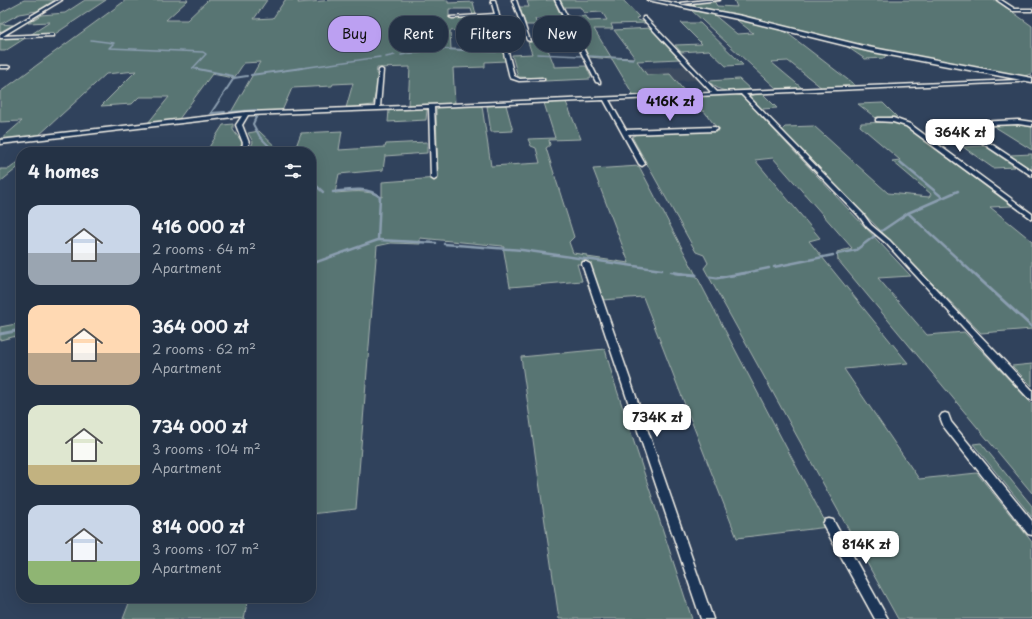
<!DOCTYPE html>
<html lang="en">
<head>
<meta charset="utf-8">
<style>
  body { margin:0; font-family:"Playpen Sans",sans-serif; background:#2c3a4c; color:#f1f3f6; height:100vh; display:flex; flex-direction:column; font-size:15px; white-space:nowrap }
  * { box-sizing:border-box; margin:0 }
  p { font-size:13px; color:#a3aab3 }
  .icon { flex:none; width:22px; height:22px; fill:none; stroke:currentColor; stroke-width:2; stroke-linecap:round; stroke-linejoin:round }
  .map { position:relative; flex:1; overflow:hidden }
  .panel { position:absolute; left:16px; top:147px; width:300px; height:456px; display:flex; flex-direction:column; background:#243245; border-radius:16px; box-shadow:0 4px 16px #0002,0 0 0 1px #414d5e }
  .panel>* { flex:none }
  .hud { position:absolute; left:328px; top:16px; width:380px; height:36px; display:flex; gap:8px }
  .price { position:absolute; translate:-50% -34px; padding:0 9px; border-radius:8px; background:#fff; color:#222; font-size:13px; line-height:26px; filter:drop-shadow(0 1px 2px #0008) }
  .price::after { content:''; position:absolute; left:50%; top:24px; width:12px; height:9px; margin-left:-6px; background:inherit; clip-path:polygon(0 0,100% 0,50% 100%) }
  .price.selected { background:#bca0f2; color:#111 }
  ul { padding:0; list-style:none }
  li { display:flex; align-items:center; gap:12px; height:100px; padding:0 12px }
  li span { display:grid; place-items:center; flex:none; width:112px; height:80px; border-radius:12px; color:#555 }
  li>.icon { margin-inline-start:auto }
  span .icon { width:48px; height:48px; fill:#fffc; stroke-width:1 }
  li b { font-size:17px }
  h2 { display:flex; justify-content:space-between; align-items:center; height:48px; padding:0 12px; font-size:17px }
  .chip { padding:0 14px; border-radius:16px; background:#243245; box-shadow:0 4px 16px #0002,0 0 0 1px #414d5e; font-size:14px; line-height:36px }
  .chip.selected { background:#bca0f2; color:#111 }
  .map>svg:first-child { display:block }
  .built { fill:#3d4b5f }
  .green { fill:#587573; stroke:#a6b3ae }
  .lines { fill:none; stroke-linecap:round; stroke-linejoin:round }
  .stream-far3 { stroke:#8b9eb0; stroke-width:1.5 }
  .stream-far2 { stroke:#8b9eb0; stroke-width:2 }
  .stream-far1 { stroke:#8b9eb0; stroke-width:2.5 }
  .stream { stroke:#8b9eb0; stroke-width:3 }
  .minor-casing { stroke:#f4f1e8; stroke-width:3 }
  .tertiary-casing { stroke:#f4f1e8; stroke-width:3 }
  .minor { fill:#1d3557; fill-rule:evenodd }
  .tertiary { fill:#1d3557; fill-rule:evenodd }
</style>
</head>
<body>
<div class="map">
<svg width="1032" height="619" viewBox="0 0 1032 619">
  <rect width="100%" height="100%" fill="#30425c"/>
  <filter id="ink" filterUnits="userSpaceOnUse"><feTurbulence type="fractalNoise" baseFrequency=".025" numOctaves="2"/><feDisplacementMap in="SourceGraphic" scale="8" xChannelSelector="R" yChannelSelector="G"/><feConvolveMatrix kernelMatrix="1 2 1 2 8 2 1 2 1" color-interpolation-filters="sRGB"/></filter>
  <g filter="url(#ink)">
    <polygon class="built" points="686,66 699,80 676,81 670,74 647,75 642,68"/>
    <g class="green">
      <polygon points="24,0 55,0 37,11 19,14 1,24 13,25 0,32 0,13"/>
      <polygon points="85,0 106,0 55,34 30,35 50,22 28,23 41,15 65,13"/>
      <polygon points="126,0 188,0 166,20 187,20 208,0 267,0 254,19 273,18 285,0 299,0 298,3 333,0 448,0 448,3 473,2 476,15 473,15 471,9 449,9 449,18 472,18 474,29 450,31 451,49 482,50 476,17 494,17 506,61 485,62 485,67 453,68 455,104 408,105 410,67 377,68 376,74 379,76 373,105 346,108 353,83 333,84 332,86 292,88 282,111 230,114 260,62 244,63 234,78 212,74 179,119 148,123 169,97 139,97 132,104 101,106 136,71 106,74 38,136 0,140 22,121 0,122 0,92"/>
      <polygon points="554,0 562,18 535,19 537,25 526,25 519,7 529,7 527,1"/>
      <polygon points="560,0 623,0 639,17 636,18 638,20 647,23 611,24 613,29 594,29 611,57 635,58 614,30 652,28 679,59 637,61 647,75 670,74 686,93 634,96 612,59 589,57 568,17 586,16 589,21 607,20 602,12 584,13 580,7 563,7"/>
      <polygon points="734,0 996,0 1032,26 1032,74 1020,77 865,46 687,4 714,1 717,6 737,7"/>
      <polygon points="691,10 713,14 737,34 753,33 733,17 782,29 856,86 822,88 788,61 771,62 802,88 777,89"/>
      <polygon points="681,23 700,23 743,65 726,66 709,50 681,52 675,45 702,44"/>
      <polygon points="27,37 5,51 0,51 0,39"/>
      <polygon points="543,38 544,41 573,40 576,46 547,47 554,65 554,67 586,66 591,77 590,79 545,81 543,78 518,77 512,55 532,54 528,42 537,42 536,39"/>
      <polygon points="843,44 887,54 884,58 865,59"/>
      <path d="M739 79 751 90C732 91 722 95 709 81Z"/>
      <polygon points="762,93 777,108 762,109 749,96"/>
      <polygon points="736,94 742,96 911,276 878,278 927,335 964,332 1032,404 1032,493 838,260 837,252 852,248 773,158 755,160 820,238 809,241 908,363 844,369 919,479 977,473 1032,542 1032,619 898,619 704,268 708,263 704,255 696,252 632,137 636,134 719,131 704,111 666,113 656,98"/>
      <path d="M566 102 581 139 549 140 550 145 546 148 574 237 569 242 573 253 587 255V257L629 263 593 169 639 166 828 527 737 538 643 297 602 300 584 264H577L582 281 510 287 503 246 420 238V244L391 243 377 246 356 509 311 514V152H294L301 133 342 131 339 150 385 147 386 144 427 142V153L385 156 383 170 339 174 335 193C351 192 367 189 382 197V182L438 178 436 109 440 107 482 106 491 166 540 163 536 148 531 146 528 139 555 138 544 103Z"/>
      <polygon points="883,103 897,117 876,118 858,104"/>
      <polygon points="506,105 513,131 491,132 487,106"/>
      <polygon points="423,108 427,110 426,120 388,122 389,110"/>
      <polygon points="895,122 901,123 1012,206 990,207 1032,241 1032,329 981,333 782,130 785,127 814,126 888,193 929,197 931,194 892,161 900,160 860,126 861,123"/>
      <polygon points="233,124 233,130 242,142 239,150 206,152 223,125"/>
      <polygon points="1026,124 1032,125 1032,150 992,125"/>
      <polygon points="259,131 281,152 249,152 253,142 248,133"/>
      <polygon points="985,146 1015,167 993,168 963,147"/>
      <polygon points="1032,154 1032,170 1010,155"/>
      <polygon points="21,160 21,165 0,182 0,169 9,169"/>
      <polygon points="21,323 21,335 0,340 0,327"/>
      <polygon points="605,349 613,378 692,619 559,619 521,357"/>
      <polygon points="1032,364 1032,386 1012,366"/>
      <polygon points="981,443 1032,506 1032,517 973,444"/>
      <polygon points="131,598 248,598 244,619 123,619"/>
    </g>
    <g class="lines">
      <g class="stream-far3">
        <polyline points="91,40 114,43 109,48 203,52 206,54 193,68 198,69"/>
        <polyline points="441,49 496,52"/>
        <polyline points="537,54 581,56"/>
        <polyline points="401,55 436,49"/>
        <polyline points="589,56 634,59"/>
        <polyline points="386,57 395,55"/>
        <polyline points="295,69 380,57"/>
      </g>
      <g class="stream-far2">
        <polyline points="193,68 233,76 234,78 211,113 225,112"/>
        <polyline points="251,75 302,68"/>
        <polyline points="234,78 247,76"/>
        <polyline points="230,112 256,110 258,112"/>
        <polyline points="257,115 253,124 260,137 275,152"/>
      </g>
      <g class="stream-far1">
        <polyline points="900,162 942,197"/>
        <polyline points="311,181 323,192"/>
        <polyline points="908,213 974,274"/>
        <polyline points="880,232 908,213 958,191"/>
        <polyline points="378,240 436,243"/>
        <polyline points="444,244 522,250 662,270"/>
        <polyline points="837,254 856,250 876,235"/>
        <path d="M311 264 378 240 380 197C367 186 349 190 333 192"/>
        <polyline points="774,267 833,255"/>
        <polyline points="671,272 684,274"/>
        <polyline points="740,274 769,268"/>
      </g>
      <g class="stream">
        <polyline points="675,273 696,275"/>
        <polyline points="973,273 1032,327"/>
        <polyline points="710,277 717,278 745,273"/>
        <polyline points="0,334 21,330"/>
      </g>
      <defs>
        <g id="minor">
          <polygon points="58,0 62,0 3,36 53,34 54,36 0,38 0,34"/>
          <polygon points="491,0 495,0 514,76 520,79 542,78 544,79 544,80 519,81 510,78 495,16 475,17 478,29 476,30 474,29 471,17 452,18 450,17 495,14"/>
          <polygon points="512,0 516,0 530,41 527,40"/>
          <polygon points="555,0 559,0 600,82 600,83 596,82"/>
          <polygon points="706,0 720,0 682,4 680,3"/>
          <polygon points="997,0 1001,0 1015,9 1032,9 1032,11 1013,11"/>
          <polygon points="643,17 645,17 717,92 1018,80 1026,78 1026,80 1018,82 746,94 863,214 871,225 890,241 1032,390 1032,400 1029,399 886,243 867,227 859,216 741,94 609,100 626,130 715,127 718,129 715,131 628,134 645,164 642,166 639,164 604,100 434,107 437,178 434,180 431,178 429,108 248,115 242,125 249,143 247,152 241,152 243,143 236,125 242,116 0,144 0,140 246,112 375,107 379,70 381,69 383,70 380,107 712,93 643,19"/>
          <polygon points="0,66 8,66 10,67 8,68 0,68"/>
          <polygon points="878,118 893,118 910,124 1032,214 1032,219 906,126 893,122 876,121 876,119"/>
          <polygon points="1018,120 1032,122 1032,126 1018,124 964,126 1032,171 1032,176 955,125 958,123"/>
          <polygon points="583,262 586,262 590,264 713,619 701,619 582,264"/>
          <polygon points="945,413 948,414 951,422 1032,521 1032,535 1028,534 944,427 940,417 942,414"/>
          <polygon points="829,519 833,520 888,619 875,619 825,528 823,524 825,520"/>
        </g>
        <polygon id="tertiary" points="648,0 657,0 742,16 868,47 1032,78 1032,82 868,51 742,20"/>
      </defs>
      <use href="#minor" class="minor-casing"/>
      <use href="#tertiary" class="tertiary-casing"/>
      <use href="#minor" class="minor"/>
      <use href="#tertiary" class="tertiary"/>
    </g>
  </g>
</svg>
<b class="price selected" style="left:670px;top:122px">416K zł</b>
<b class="price" style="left:960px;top:153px">364K zł</b>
<b class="price" style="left:657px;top:438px">734K zł</b>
<b class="price" style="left:866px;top:565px">814K zł</b>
<div class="hud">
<a class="chip selected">Buy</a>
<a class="chip">Rent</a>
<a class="chip">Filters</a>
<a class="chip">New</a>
</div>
<section class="panel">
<h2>4 homes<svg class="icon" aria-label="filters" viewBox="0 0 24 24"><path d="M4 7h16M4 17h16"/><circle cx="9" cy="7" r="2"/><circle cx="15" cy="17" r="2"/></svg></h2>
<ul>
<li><span style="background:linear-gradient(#c9d6e8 60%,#9aa5b1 0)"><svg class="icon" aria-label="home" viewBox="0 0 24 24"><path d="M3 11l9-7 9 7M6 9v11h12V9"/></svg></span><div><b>416 000 zł</b><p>2 rooms · 64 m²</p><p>Apartment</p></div></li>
<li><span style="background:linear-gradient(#ffd9b3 60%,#b9a48a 0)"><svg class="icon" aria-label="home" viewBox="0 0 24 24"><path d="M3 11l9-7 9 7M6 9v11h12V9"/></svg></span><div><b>364 000 zł</b><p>2 rooms · 62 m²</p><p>Apartment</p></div></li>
<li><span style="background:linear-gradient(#dfe7d0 75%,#c2b280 0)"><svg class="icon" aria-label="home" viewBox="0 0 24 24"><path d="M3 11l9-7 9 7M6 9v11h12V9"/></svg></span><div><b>734 000 zł</b><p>3 rooms · 104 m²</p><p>Apartment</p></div></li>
<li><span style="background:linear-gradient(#c9d6e8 70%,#8fb573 0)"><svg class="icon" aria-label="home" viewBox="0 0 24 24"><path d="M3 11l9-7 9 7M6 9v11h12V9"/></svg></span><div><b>814 000 zł</b><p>3 rooms · 107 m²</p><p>Apartment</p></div></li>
</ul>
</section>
</div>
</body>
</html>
